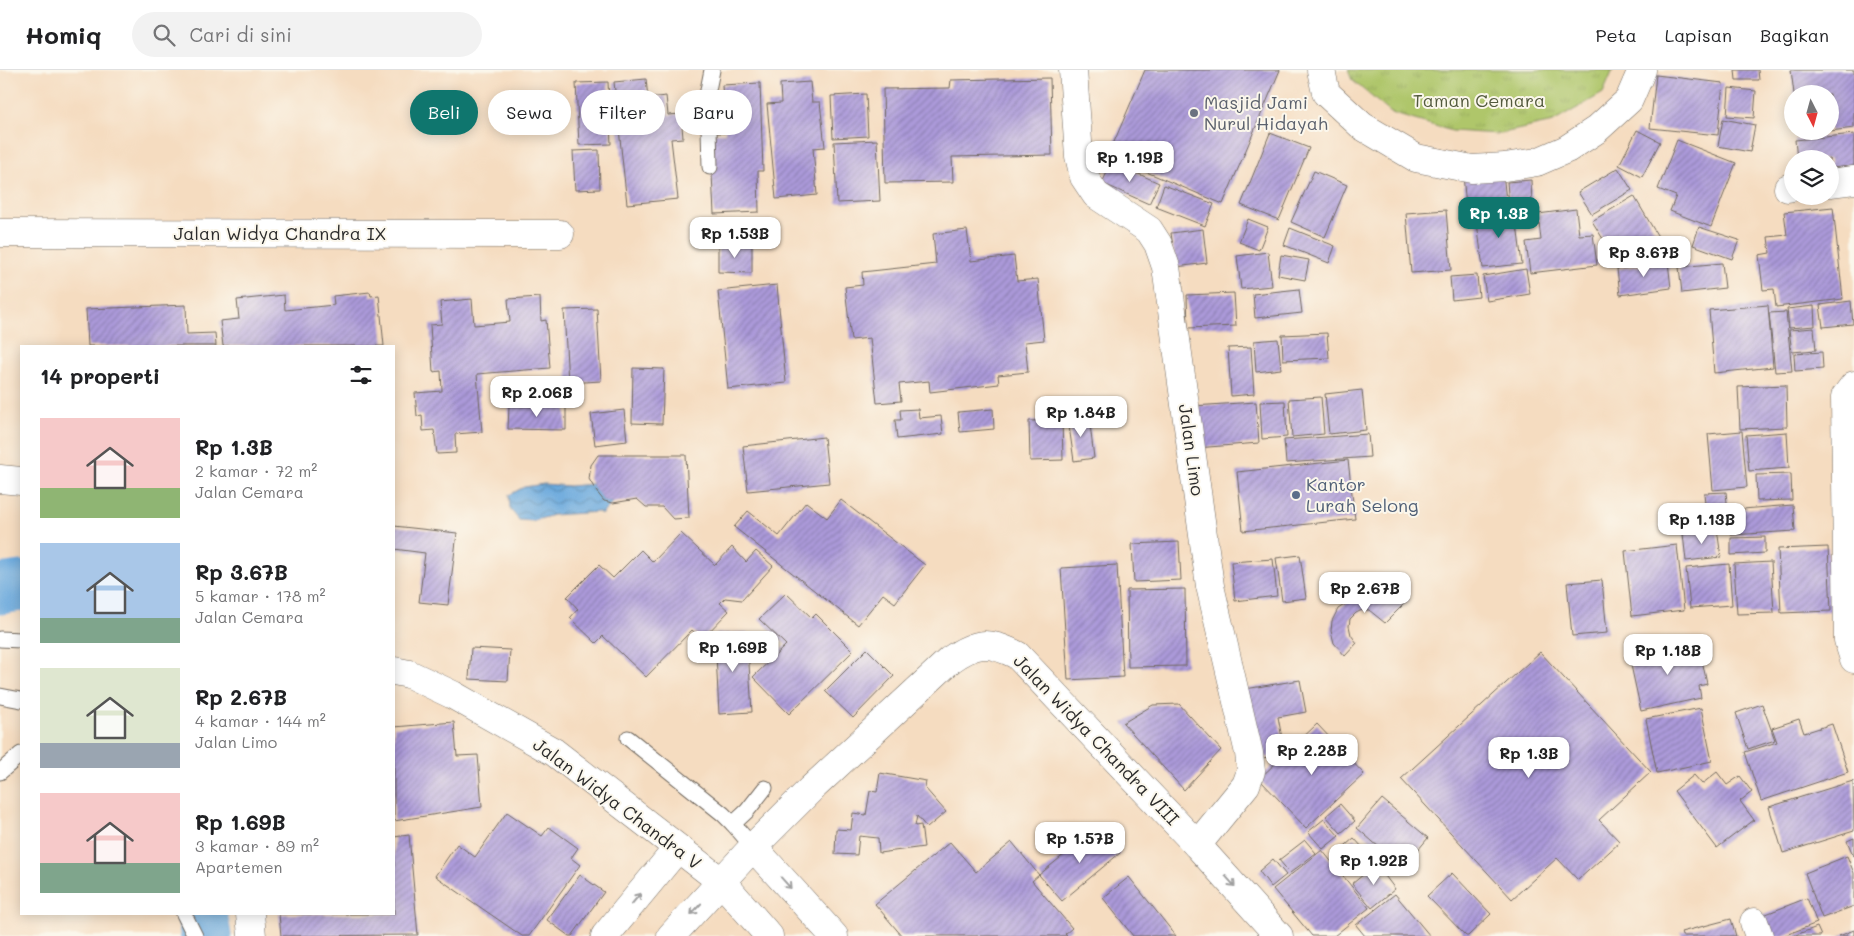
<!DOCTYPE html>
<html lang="id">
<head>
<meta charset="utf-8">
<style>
  body { margin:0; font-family:Mali,sans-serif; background:#f2f2f2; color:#202124; height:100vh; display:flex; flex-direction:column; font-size:19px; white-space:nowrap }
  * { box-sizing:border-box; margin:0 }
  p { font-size:16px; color:#757577 }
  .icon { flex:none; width:28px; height:28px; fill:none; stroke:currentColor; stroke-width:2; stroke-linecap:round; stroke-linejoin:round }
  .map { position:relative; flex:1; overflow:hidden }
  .panel { position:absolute; left:20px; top:275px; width:375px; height:570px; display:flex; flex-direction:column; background:#fff; border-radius:0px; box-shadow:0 2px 12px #0003 }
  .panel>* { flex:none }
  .guide { position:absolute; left:410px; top:20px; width:475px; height:45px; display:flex; gap:10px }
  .needle { width:32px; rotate:174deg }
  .fabs { position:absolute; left:1784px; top:15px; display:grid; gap:10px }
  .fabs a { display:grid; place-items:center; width:55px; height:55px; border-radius:50%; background:#fff; box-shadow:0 2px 12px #0003; font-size:25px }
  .price { position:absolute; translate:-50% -42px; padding:0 11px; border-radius:10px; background:#fff; color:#222; font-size:16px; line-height:32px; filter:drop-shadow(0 1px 2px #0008) }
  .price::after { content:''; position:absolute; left:50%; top:30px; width:15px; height:11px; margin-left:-8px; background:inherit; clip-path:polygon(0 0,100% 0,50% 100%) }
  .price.active { background:#0f766e; color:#fff }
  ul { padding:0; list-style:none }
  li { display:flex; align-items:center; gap:15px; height:125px; padding:0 20px }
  li span { display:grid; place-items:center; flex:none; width:140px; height:100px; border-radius:0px; color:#555 }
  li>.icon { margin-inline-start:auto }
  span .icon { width:60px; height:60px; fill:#fffc; stroke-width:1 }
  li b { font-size:21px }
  h2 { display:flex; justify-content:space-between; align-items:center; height:60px; padding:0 20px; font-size:21px }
  .pill { padding:0 18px; border-radius:22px; background:#fff; box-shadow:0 2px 12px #0003; font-size:18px; line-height:45px }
  .pill.active { background:#0f766e; color:#fff }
  header { display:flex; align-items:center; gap:30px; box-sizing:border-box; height:70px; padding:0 25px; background:#fff; border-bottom:1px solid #e0e0e0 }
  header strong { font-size:24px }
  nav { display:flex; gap:28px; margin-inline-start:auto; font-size:18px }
  .search { width:350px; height:45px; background:#f2f2f2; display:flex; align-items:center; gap:12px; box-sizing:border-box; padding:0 18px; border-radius:28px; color:#757577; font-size:19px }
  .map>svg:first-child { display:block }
  .grass { fill:url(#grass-tufts); stroke:#6d784b }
  .water { fill:url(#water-waves); stroke:#4a6a84 }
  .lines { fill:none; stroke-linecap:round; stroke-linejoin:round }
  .river { stroke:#6aa9dd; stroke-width:51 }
  .building { fill:url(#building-hatch) }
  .service-casing { stroke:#72695f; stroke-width:17 }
  .minor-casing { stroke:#72695f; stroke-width:29 }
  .service { stroke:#fff; stroke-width:15 }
  .minor { stroke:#fff; stroke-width:28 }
  .oneway { stroke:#a0a0a0 }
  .worship-dot { fill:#6b7280; stroke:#fbf7ec; stroke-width:2 }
  .service-dot { fill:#5c6f8a; stroke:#fbf7ec; stroke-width:2 }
  .labels { text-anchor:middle; stroke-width:4; stroke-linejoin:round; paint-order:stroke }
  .park-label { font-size:18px; fill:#535a3e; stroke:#fbf7ec }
  .worship-label { font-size:18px; fill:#5b616d; stroke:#fbf7ec; text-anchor:start }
  .street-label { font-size:18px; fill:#2b2b2b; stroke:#fbf7ec }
  .service-label { font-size:18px; fill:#4e5e75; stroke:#fbf7ec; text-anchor:start }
</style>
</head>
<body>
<header>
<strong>Homiq</strong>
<div class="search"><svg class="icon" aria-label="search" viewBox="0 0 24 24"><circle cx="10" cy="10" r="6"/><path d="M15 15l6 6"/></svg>Cari di sini</div>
<nav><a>Peta</a><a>Lapisan</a><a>Bagikan</a></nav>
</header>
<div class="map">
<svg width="1854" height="866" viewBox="0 0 1854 866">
  <defs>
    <pattern id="grass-tufts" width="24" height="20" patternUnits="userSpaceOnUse" patternTransform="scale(1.25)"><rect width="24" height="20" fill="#afc66b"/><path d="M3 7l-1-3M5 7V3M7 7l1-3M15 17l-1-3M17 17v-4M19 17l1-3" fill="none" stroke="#97aa5d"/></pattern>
    <pattern id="water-waves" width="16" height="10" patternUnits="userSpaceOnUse" patternTransform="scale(1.25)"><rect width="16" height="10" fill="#6aa9dd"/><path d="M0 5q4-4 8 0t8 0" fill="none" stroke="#578ab3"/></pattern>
    <pattern id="building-hatch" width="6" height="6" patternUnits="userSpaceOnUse" patternTransform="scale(1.25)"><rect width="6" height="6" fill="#ac9ada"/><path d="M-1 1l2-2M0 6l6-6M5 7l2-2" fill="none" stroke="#8c7eb1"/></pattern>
  </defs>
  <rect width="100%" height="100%" fill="#fbf7ec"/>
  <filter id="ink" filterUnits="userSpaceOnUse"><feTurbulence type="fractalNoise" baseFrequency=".02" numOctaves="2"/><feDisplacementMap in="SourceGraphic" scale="10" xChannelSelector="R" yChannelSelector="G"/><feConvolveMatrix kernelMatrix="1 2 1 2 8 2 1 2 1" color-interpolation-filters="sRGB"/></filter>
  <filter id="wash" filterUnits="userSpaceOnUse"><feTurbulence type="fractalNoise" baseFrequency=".0096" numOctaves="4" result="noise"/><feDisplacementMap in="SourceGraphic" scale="20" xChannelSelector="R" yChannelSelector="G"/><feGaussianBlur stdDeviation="1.12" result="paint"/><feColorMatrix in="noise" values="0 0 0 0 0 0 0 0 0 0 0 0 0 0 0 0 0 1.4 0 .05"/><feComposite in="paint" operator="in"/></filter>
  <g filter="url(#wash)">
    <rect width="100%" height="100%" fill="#f5dcc0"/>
    <polygon class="grass" points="1348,0 1613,0 1603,23 1553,52 1498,64 1452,61 1391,43 1352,10"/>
    <polygon class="water" points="544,414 569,416 592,414 604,431 613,433 601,445 599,442 553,445 533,451 519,450 510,439 509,425 524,417"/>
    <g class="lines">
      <g class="river">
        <polyline points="0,519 21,516"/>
        <polyline points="202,844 206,866"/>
      </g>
    </g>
    <g id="blocks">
      <g class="building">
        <polygon points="1145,0 1280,0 1223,134 1108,86"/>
        <polygon points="1735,0 1758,0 1759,10 1736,10"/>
        <polygon points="1791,0 1854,0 1854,58 1830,61 1830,24 1794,24"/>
        <polygon points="1656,5 1723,13 1718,65 1650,58"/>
        <polygon points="1050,8 1052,85 952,87 953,112 885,113 883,19 950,18 951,10"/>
        <polygon points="646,9 648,28 666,26 668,45 681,44 683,68 671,69 678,129 627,134 614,12"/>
        <polygon points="608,12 611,74 579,75 576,13"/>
        <polygon points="810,12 812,32 820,32 825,77 813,78 817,125 776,129 767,34 781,33 780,14"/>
        <polygon points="760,13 763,101 758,101 759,142 714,144 710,63 725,63 722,15"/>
        <polygon points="1729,18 1756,21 1754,48 1727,46"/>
        <polygon points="866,24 868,66 833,68 831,26"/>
        <polygon points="1723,49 1755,55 1750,82 1718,76"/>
        <polygon points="1637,60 1660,72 1642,107 1619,95"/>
        <polygon points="1798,61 1815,61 1815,63 1798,64"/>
        <polygon points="1270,63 1309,78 1279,150 1241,135"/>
        <polygon points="1854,64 1854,96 1830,98 1830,89 1797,89 1795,70"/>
        <polygon points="877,70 880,131 837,133 834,72"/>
        <polygon points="1677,70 1736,93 1711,157 1670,141 1676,126 1658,119"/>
        <polygon points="599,80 600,119 575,120 573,81"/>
        <polygon points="1112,92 1159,113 1149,134 1102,113"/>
        <polygon points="1618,98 1632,120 1592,144 1578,122"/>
        <polygon points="1314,101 1347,115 1325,167 1291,152"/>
        <polygon points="1503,102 1506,131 1466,135 1463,106"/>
        <polygon points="1531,110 1532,134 1509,136 1507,112"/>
        <polygon points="1164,115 1214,134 1205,156 1156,137"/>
        <polygon points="1634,126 1660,170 1619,195 1592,151"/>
        <polygon points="1833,137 1843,229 1776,237 1774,219 1763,220 1759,185 1770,183 1768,167 1787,165 1784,142"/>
        <polygon points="1515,139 1522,194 1483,198 1476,145"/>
        <polygon points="1576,139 1579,165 1593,164 1597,195 1530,203 1526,172 1541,170 1538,144"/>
        <polygon points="1446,140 1451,200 1411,203 1406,143"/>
        <polygon points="1248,149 1268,157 1259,180 1239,172"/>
        <polygon points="1699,157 1739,170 1732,189 1693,175"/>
        <polygon points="1290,158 1335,176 1329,193 1284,175"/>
        <polygon points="1203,159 1207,193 1176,197 1171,163"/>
        <polygon points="967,160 971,191 1014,186 1017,211 1038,209 1044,270 1025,272 1028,302 998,305 999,314 930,322 929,311 899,314 901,331 877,333 870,268 851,270 845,217 863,215 862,202 936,194 933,164"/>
        <polygon points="718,175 752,176 752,203 718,202"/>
        <polygon points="1268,182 1272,216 1241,219 1237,186"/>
        <polygon points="1281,185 1309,190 1305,210 1278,205"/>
        <polygon points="1668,192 1671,218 1620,225 1617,199"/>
        <polygon points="1722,193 1725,218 1682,223 1679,197"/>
        <polygon points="1526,199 1530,224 1487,231 1483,206"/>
        <polygon points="1477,205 1479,227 1452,230 1450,207"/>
        <polygon points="777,215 786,313 728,319 718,221"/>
        <polygon points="1299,219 1302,243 1255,248 1253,224"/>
        <polygon points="370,222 371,226 379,225 384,276 223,276 220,251 239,249 237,230 284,225 285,240 334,235 333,226"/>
        <polygon points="1234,223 1236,256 1188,258 1187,225"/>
        <polygon points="540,227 541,251 546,250 550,298 477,304 482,362 455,364 456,383 437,384 434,360 423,361 422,345 417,346 415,323 442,321 441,301 433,302 430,255 442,254 440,232 472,229 474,255 510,252 508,229"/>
        <polygon points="1851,231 1853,254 1823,257 1820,235"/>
        <polygon points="186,235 187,264 215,263 216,276 88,276 86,239"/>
        <polygon points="1768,235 1773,297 1714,303 1709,240"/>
        <polygon points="1814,236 1815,256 1789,258 1787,239"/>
        <polygon points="597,239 601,311 568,313 564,240"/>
        <polygon points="1786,242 1792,301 1775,302 1769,243"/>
        <polygon points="1814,258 1816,280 1792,282 1789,260"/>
        <polygon points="1327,263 1329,288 1283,290 1282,265"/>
        <polygon points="1278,269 1281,299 1256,302 1254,271"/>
        <polygon points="1251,277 1254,324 1231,326 1228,278"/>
        <polygon points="1822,282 1823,299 1795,301 1794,284"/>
        <polygon points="633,298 664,299 662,354 632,353"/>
        <polygon points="1786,315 1787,357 1740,359 1738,317"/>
        <polygon points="1362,320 1366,360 1329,364 1325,324"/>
        <polygon points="1321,327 1324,364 1292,367 1289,329"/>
        <polygon points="1285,331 1287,367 1262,369 1260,332"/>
        <polygon points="1256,332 1259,373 1196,378 1193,336"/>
        <polygon points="509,336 566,337 566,360 508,359"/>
        <polygon points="918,339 919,348 941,346 943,364 897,369 895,350 901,350 900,340"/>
        <polygon points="993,339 994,359 960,362 958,342"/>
        <polygon points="624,340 627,371 595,375 591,344"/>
        <polygon points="1089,346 1094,388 1074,391 1068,349"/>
        <polygon points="1062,350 1063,390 1030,391 1029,351"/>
        <polygon points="1742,361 1747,417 1713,420 1708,364"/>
        <polygon points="1787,362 1789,398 1749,401 1746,365"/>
        <polygon points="1368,364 1370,387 1286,393 1284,370"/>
        <polygon points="824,367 829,413 748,421 743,376"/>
        <polygon points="598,385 686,385 689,448 673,449 662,437 646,437 637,429 613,433 604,431 596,421 589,409 591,395"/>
        <polygon points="1348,390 1355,449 1243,461 1237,402"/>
        <polygon points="1791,404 1792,430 1757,431 1756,405"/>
        <polygon points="1726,422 1729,454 1707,456 1704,423"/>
        <polygon points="841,430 925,495 895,533 883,524 858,555 734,457 748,441 779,466 806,432 827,448"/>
        <polygon points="1793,435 1795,461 1731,465 1730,440"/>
        <polygon points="394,456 457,463 448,535 419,532 425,483 394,479"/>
        <polygon points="1717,459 1721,487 1686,491 1683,464"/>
        <polygon points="681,463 715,495 732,477 746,492 756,481 773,496 742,530 725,528 720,533 729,541 702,569 692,560 646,607 603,566 596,573 570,548 578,539 567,527 599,495 613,508 641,480 653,492"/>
        <polygon points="1765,467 1765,483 1731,485 1731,468"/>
        <polygon points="1179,472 1181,510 1134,512 1132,474"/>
        <polygon points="1677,475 1684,540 1632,546 1625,481"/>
        <polygon points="1828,477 1831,541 1781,543 1778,479"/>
        <polygon points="1300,485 1306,528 1282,531 1276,488"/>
        <polygon points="1273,489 1277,526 1235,531 1231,492"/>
        <polygon points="1771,492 1774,543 1737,544 1734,494"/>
        <polygon points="1729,494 1732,535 1690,538 1686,498"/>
        <polygon points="1117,495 1123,607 1068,610 1061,498"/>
        <polygon points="1602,510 1607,563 1572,566 1567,513"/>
        <polygon points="1396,514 1409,529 1385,553 1369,540 1362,540 1356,543 1350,549 1349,556 1351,565 1357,573 1345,586 1334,573 1331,561 1332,551 1338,539 1361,524 1372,520 1384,526"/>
        <polygon points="1185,519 1186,596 1128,597 1127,520"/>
        <polygon points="786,523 812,548 816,544 853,581 789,644 753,607 786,575 759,549"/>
        <polygon points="747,562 752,642 719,644 715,564"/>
        <polygon points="1698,571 1707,614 1699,616 1701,628 1641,641 1629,586"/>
        <polygon points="471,578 510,580 508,611 469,609"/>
        <polygon points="867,579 894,606 853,648 825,621"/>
        <polygon points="1540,582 1651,702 1599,750 1620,772 1578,810 1557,788 1512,829 1401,709"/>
        <polygon points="1300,610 1306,642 1278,647 1285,684 1257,689 1245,619"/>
        <polygon points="1179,634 1221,680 1184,720 1123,653 1153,635"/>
        <polygon points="1762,634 1775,670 1748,679 1736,643"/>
        <polygon points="1701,638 1712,691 1657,703 1646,649"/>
        <polygon points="1799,649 1804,663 1832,654 1848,702 1761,731 1745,682 1777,672 1772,658"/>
        <polygon points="454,652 457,686 478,685 482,737 394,751 394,657"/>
        <polygon points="1317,654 1364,704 1306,758 1259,709"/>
        <polygon points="1717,702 1727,715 1740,706 1752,722 1740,731 1754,750 1717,778 1674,721 1694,705 1702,714"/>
        <polygon points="880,703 926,711 925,718 946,742 927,758 917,746 915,756 921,755 924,777 879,783 878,768 859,766 857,785 835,784 836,759 851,760 853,743 866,745 870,721 877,722"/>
        <polygon points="1853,711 1854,761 1783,783 1769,737"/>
        <polygon points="1382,729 1428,768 1403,798 1357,758"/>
        <polygon points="1340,734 1355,751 1341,763 1326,746"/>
        <polygon points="507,742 542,766 549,757 578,778 571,788 580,795 529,866 522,866 435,806 457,774 475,787"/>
        <polygon points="1324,749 1339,766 1323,779 1308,762"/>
        <polygon points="1098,757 1120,783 1062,831 1039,805"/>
        <polygon points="409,765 418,865 281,866 279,844 394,844 394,767"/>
        <polygon points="1354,768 1373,789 1359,802 1339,781"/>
        <polygon points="1854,768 1854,787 1847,771"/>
        <polygon points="1305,770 1316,783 1290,803 1279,790"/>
        <polygon points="950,772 976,802 1012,772 1039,805 1032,811 1072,858 1065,864 1067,866 902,866 875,834"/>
        <polygon points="1322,780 1369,838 1334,866 1312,866 1273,819"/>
        <polygon points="1847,786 1854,803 1854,836 1822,848 1805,803"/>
        <polygon points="1273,789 1286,805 1271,817 1259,801"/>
        <polygon points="1376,794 1395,819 1372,838 1352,814"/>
        <polygon points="1452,803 1491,844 1468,866 1466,866 1427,826"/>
        <polygon points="580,805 604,822 572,866 569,866 547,850"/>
        <polygon points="1129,807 1176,866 1133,866 1103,828"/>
        <polygon points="1395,824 1430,866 1365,866 1356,855"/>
        <polygon points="1807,828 1817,853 1783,866 1769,866 1761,846"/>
        <polygon points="1731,849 1736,866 1682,866 1681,862"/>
        <polygon points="1817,857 1821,866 1793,866"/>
        <polygon points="1854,860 1854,866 1839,866"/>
      </g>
    </g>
  </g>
  <g filter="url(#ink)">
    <use href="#blocks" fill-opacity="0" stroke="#72695f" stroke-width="1"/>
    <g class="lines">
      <defs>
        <g id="service">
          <polyline points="710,97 708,20 712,0"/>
          <polyline points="0,569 21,570"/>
          <polyline points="0,626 21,630"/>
          <polyline points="628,668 723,744 733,754"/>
          <polyline points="0,702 21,684"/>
          <polyline points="753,777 733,754 747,741 765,718"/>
          <polyline points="184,844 195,866"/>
        </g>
        <g id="minor">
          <polyline points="1073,0 1079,86 1084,107 1096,125 1149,160 1158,174 1166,197 1210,516 1249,683 1251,701 1246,715 1197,775"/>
          <polyline points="1321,0 1326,23 1362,56 1416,88 1472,99 1505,97 1537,92 1567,79 1596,60 1629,30 1642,0"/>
          <polyline points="1830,113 1854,110"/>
          <polyline points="1788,118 1792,117"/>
          <polyline points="0,163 560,164"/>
          <polyline points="1854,315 1845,327 1848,570 1854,589"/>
          <polyline points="0,409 21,411"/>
          <polyline points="394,601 409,604 453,625 554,682 722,812 769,866"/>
          <polyline points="753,777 834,866"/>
          <polyline points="250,844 252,866"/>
          <polyline points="1754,852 1759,866"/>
          <polyline points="605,866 677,779"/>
          <path d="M671 866 753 777 811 719 950 590C977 571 988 571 1017 585L1197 775 1279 866"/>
        </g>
      </defs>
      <use href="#service" class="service-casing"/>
      <use href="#minor" class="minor-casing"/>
      <use href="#service" class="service"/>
      <use href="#minor" class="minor"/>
    </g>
    <defs><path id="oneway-shaft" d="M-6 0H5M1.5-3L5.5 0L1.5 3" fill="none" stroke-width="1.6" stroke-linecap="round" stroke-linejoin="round" transform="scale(1.25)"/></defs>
    <g class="oneway">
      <use href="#oneway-shaft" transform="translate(1230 811) rotate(48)"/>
      <use href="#oneway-shaft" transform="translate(786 813) rotate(48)"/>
      <use href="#oneway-shaft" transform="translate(636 829) rotate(-50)"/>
      <use href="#oneway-shaft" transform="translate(696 839) rotate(133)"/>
    </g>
  </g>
  <circle class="worship-dot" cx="1194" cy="43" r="5"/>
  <circle class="service-dot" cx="1296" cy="425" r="5"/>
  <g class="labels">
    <g class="park-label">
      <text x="1479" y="37">Taman Cemara</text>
    </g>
    <g class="worship-label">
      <text x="1204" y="39">Masjid Jami<tspan x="1204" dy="21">Nurul Hidayah</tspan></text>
    </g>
    <g class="street-label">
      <text x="280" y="170">Jalan Widya Chandra IX</text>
      <text transform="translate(1191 380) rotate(82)" y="6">Jalan Limo</text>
      <text transform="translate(1096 670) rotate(46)" y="6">Jalan Widya Chandra VIII</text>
      <text transform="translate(617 734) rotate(37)" y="6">Jalan Widya Chandra V</text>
    </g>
    <g class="service-label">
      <text x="1306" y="421">Kantor<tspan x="1306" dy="21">Lurah Selong</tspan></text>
    </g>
  </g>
</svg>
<div class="fabs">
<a><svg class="needle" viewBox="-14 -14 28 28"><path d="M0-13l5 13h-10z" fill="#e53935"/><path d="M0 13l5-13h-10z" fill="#757577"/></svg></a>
<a><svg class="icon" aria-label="layers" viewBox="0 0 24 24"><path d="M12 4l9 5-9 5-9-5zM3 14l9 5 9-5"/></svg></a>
</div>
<b class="price" style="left:1130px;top:113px">Rp 1.19B</b>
<b class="price active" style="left:1499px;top:169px">Rp 1.3B</b>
<b class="price" style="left:735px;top:189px">Rp 1.53B</b>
<b class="price" style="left:1644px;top:208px">Rp 3.67B</b>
<b class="price" style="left:537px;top:348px">Rp 2.06B</b>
<b class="price" style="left:1081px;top:368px">Rp 1.84B</b>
<b class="price" style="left:1702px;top:475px">Rp 1.13B</b>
<b class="price" style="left:1365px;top:544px">Rp 2.67B</b>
<b class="price" style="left:733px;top:603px">Rp 1.69B</b>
<b class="price" style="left:1668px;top:606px">Rp 1.18B</b>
<b class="price" style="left:1312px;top:706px">Rp 2.28B</b>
<b class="price" style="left:1529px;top:709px">Rp 1.3B</b>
<b class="price" style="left:1080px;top:794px">Rp 1.57B</b>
<b class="price" style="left:1374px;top:816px">Rp 1.92B</b>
<div class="guide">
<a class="pill active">Beli</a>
<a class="pill">Sewa</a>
<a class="pill">Filter</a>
<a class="pill">Baru</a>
</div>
<section class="panel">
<h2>14 properti<svg class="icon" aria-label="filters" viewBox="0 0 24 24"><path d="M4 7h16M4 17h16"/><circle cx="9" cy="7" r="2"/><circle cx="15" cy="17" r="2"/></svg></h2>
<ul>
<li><span style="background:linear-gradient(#f6c9c9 70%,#8fb573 0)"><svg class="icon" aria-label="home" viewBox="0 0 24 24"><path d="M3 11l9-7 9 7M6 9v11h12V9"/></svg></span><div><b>Rp 1.3B</b><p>2 kamar · 72 m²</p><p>Jalan Cemara</p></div></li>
<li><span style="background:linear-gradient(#a9c7e8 75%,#7fa58c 0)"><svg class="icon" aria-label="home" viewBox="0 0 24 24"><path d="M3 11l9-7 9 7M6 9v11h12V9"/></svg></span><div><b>Rp 3.67B</b><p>5 kamar · 178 m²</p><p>Jalan Cemara</p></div></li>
<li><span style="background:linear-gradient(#dfe7d0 75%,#9aa5b1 0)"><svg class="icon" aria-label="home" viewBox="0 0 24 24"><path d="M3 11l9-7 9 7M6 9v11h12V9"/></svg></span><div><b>Rp 2.67B</b><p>4 kamar · 144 m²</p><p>Jalan Limo</p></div></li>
<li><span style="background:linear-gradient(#f6c9c9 70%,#7fa58c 0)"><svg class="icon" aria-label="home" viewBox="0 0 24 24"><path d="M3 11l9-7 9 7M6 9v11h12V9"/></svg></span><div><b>Rp 1.69B</b><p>3 kamar · 89 m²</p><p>Apartemen</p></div></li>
</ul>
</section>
</div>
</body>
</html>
